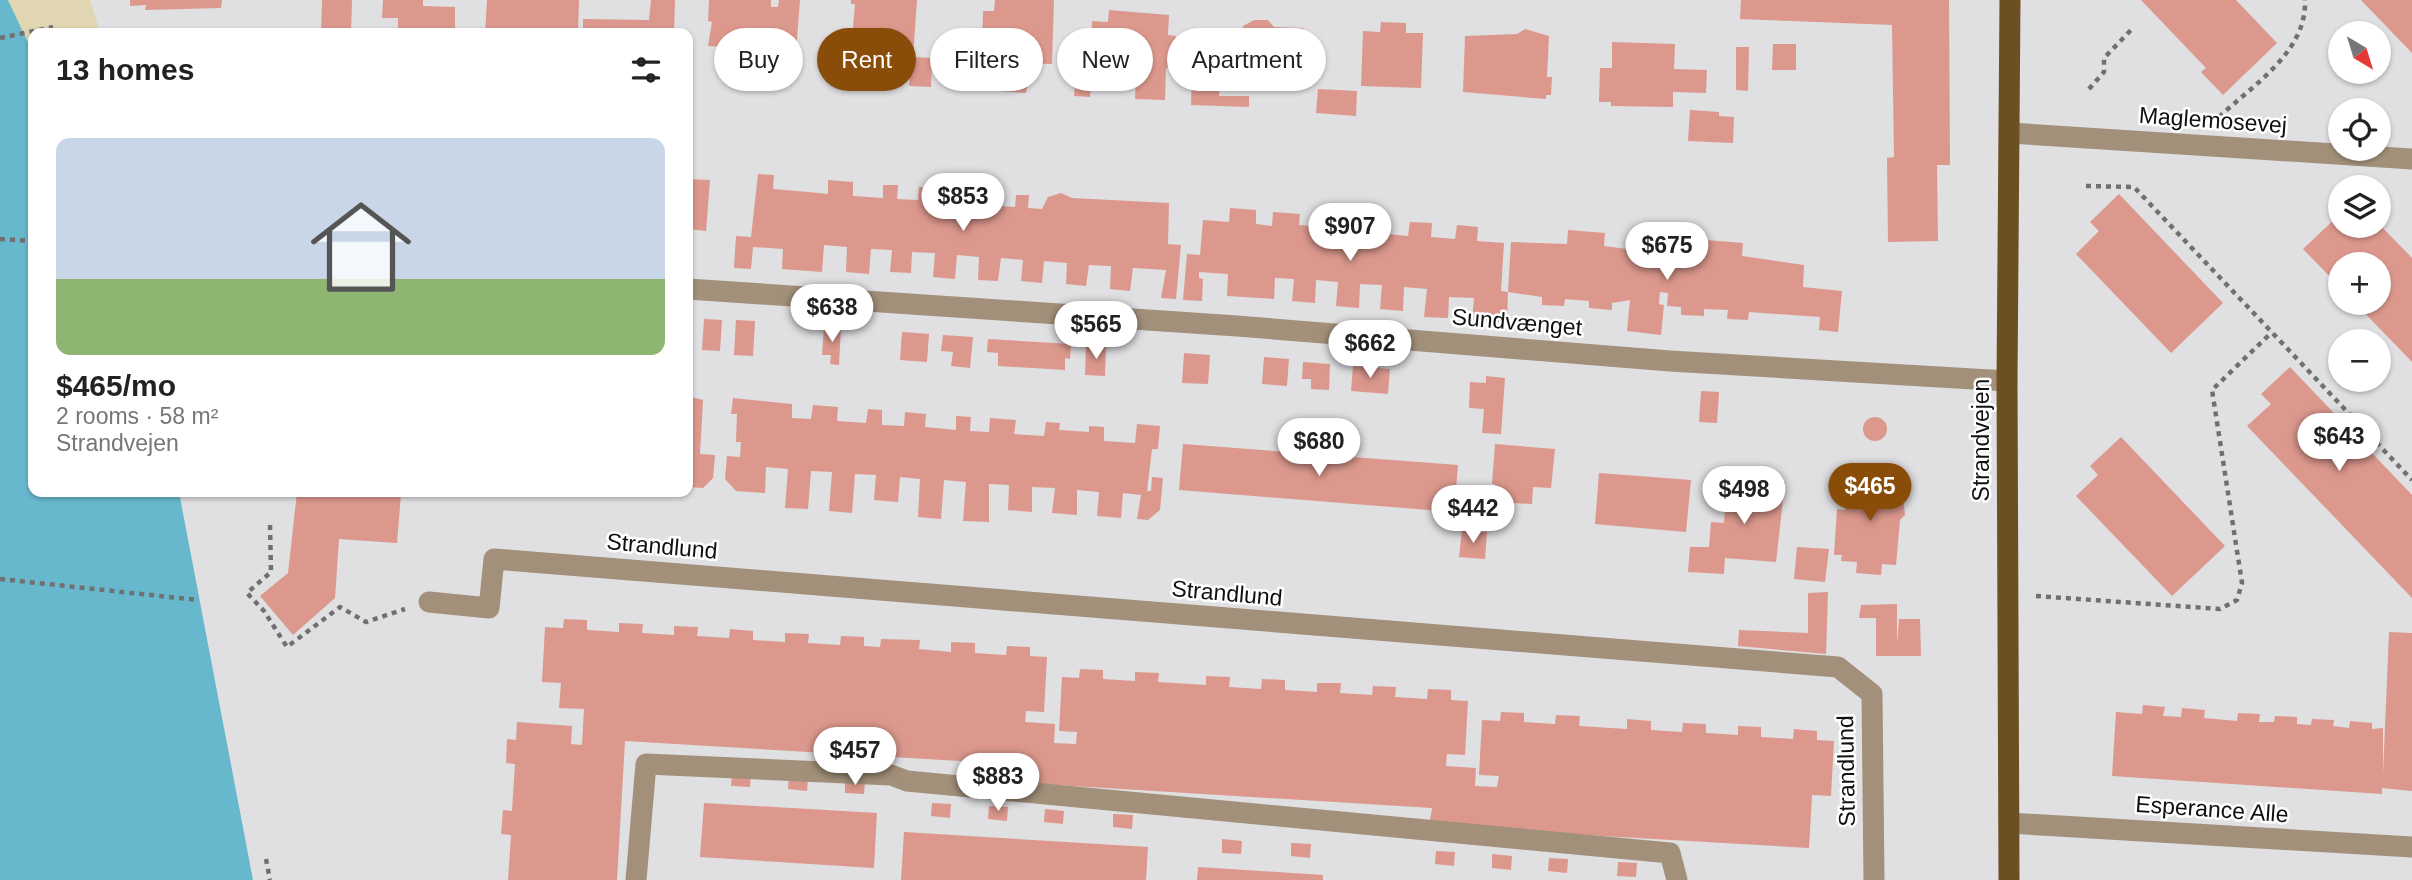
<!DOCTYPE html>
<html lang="en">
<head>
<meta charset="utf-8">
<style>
  body { margin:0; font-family:Arial,sans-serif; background:#f2f2f2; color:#222; height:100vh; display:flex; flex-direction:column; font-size:26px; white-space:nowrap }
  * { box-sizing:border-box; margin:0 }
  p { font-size:23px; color:#767676 }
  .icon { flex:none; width:38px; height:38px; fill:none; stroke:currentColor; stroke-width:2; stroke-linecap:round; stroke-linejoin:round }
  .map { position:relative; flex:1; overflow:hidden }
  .drawer { position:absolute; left:28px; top:28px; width:665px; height:469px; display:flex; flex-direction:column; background:#fff; border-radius:14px; box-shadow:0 2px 5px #0004 }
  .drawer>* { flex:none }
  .top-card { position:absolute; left:714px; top:28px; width:665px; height:63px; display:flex; gap:14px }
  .needle { width:46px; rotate:142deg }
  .tools { position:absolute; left:2328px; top:21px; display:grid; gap:14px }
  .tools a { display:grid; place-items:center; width:63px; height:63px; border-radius:50%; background:#fff; box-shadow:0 2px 5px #0004; font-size:35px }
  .price { position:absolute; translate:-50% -60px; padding:0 16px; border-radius:24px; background:#fff; color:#222; font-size:23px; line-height:46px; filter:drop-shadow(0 2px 4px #0008) }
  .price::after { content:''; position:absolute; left:50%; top:42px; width:21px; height:16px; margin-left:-10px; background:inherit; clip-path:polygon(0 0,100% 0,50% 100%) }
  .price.selected { background:#894d09; color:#fff }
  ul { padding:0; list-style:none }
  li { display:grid; align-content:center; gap:14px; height:371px; padding:0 28px }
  li span { display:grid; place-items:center; height:217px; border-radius:14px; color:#555 }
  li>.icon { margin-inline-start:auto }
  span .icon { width:126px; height:126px; fill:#fffc; stroke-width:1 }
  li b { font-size:30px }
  h2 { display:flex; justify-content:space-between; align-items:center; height:84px; padding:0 28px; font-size:30px }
  .tag { padding:0 24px; border-radius:32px; background:#fff; box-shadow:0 2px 5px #0004; font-size:24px; line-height:63px }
  .tag.selected { background:#894d09; color:#fff }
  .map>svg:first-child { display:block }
  .sand { fill:#e0d6b1 }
  .water { fill:#68b8cd }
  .building { fill:#dc988d }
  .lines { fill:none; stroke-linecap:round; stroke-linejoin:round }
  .path { stroke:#717071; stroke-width:4.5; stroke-dasharray:5 5; stroke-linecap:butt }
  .minor { stroke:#a2907a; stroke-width:21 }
  .major { stroke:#6d4f24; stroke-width:21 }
  .labels { text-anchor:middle; stroke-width:5; stroke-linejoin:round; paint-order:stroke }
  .street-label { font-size:23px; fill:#111011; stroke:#fff }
</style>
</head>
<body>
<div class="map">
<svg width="2412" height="880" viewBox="0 0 2412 880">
  <rect width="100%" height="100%" fill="#e0dfe2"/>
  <polygon class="sand" points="8,0 90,0 100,33 33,33 33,53"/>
  <polygon class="water" points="0,0 8,0 33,53 33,492 179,492 253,880 0,880"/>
  <g class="building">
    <polygon points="130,0 222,0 221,8 145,10 146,5 130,6"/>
    <polygon points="322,0 352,0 351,33 321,33"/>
    <polygon points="383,0 423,0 423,6 455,7 455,33 398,33 398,18 382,18"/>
    <polygon points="487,0 579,0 578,33 485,33"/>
    <polygon points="651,0 675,0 674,33 583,33 583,19 649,20"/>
    <polygon points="709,0 771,0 771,7 778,7 779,0 800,0 794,79 774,78 775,45 790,45 790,35 745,32 744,48 708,46 712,22 708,21"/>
    <polygon points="851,0 917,0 913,57 932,58 931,87 909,86 910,75 867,72 867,65 855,65 856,53 851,52 855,4 851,4"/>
    <polygon points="995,0 1054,0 1052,64 992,62 993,45 982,45 983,11 994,11"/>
    <polygon points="1741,0 1949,0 1950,165 1937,165 1938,241 1888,242 1887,158 1894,157 1892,25 1740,19"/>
    <polygon points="2141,0 2236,0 2277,43 2223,95 2201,72 2206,68"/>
    <polygon points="2361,0 2412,0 2412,53"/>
    <polygon points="1109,10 1169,15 1168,35 1176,36 1175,68 1166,68 1165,100 1135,99 1136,75 1106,74 1107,52 1091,52 1092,21 1108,22"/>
    <polygon points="1254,20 1268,20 1274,27 1303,28 1303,54 1309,55 1308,70 1302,70 1301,88 1240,86 1241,80 1232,79 1233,56 1241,56 1243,26"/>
    <polygon points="1381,22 1406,23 1406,33 1423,33 1421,88 1361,86 1363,31 1380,32"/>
    <polygon points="1525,29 1549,36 1547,77 1552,77 1551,95 1546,95 1546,99 1463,92 1465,36 1517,34"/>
    <polygon points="1612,42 1675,44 1674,69 1707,70 1706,93 1673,92 1673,107 1611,106 1611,102 1599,102 1600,68 1612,68"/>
    <polygon points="1773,44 1796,44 1796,70 1772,70"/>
    <polygon points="1736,47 1749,47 1748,91 1736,90"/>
    <polygon points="1192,66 1220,66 1219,96 1249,96 1249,107 1191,105"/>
    <polygon points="1076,74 1092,75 1090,97 1074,96"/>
    <polygon points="999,80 1028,82 1026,93 998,91"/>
    <polygon points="1318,89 1357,91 1356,116 1316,113"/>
    <polygon points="1690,110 1719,112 1719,116 1734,117 1733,143 1688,141"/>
    <polygon points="758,174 774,175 773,189 808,192 828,194 828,180 853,182 853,196 883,198 883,185 898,185 897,199 918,200 919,187 986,191 985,205 1015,207 1016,195 1029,195 1028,208 1042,209 1048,197 1061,193 1072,198 1169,203 1168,244 1181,245 1176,299 1161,298 1166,270 1133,268 1130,291 1110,289 1111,266 1089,265 1086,286 1066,284 1067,263 1044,261 1042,283 1021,281 1023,260 1001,258 998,281 978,280 979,257 957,255 955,279 933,277 935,253 912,252 911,273 890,272 892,250 871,249 869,274 846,272 847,247 824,245 822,272 782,269 783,249 753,247 751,269 734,268 736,236 751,237"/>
    <polygon points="688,179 710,180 706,231 688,229"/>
    <polygon points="2119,194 2223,303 2171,353 2076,254 2099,231 2090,222"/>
    <polygon points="1230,208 1256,210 1256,224 1272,226 1273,212 1300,214 1299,225 1323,227 1324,216 1344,218 1343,231 1374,233 1374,219 1388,220 1387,234 1408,236 1410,222 1432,223 1431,237 1455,239 1457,225 1478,227 1477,241 1504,243 1501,291 1508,292 1507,323 1472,320 1474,298 1449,297 1448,318 1424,317 1427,289 1404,287 1403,311 1380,309 1382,285 1360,284 1359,308 1336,306 1338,282 1316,280 1315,303 1292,301 1294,279 1275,278 1274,299 1227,296 1228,274 1199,272 1199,278 1203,279 1202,301 1183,300 1187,254 1200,255 1203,220 1229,222"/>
    <polygon points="2340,214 2340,226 2378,226 2378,223 2412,258 2412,362 2355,303 2378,303 2378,264 2340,264 2340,287 2303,249"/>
    <polygon points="1568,230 1605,233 1604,246 1651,252 1650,261 1670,264 1671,251 1705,254 1706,240 1743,243 1742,256 1804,265 1803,287 1842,291 1838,332 1819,330 1820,317 1749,312 1748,320 1727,319 1728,310 1704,309 1704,316 1681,315 1681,307 1667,306 1668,293 1660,292 1659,304 1664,305 1661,335 1627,331 1630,300 1612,303 1612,310 1589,308 1589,301 1565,299 1564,306 1542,305 1542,297 1508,292 1511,242 1567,244"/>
    <polygon points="704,319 722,320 720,351 702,350"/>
    <polygon points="736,320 755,321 753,356 734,355"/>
    <polygon points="824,327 841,327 839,365 830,364 831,355 822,355"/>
    <polygon points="902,332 929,334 927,362 900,360"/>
    <polygon points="943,335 973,337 970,368 951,366 953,352 941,351"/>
    <polygon points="988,339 1071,344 1070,359 1065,358 1065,370 998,366 998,353 987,352"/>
    <polygon points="1086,346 1106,346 1105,376 1085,375"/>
    <polygon points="1184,353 1210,355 1208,384 1182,383"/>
    <polygon points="1264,357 1289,359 1287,386 1262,384"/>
    <polygon points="1303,362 1330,364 1329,390 1311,389 1311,379 1302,379"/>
    <polygon points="1353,366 1390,369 1388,394 1351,391"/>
    <polygon points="2290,367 2412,495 2412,598 2247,426 2271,404 2261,394"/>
    <polygon points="1486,376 1505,378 1501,434 1482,433 1484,409 1469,408 1470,382 1486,383"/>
    <polygon points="1701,391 1719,392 1717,423 1699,422"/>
    <polygon points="688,396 703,400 700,454 715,455 713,478 703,488 688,487"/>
    <polygon points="733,398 792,404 792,418 811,419 813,405 838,407 837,421 866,423 868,409 882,410 882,425 904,426 905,412 926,414 925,427 956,430 956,416 971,417 970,431 989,432 990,418 1016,420 1014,434 1044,436 1046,422 1060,423 1059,430 1089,432 1089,426 1104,427 1104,441 1135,443 1137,424 1160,426 1158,449 1152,449 1147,491 1151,491 1152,477 1163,478 1160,510 1148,520 1137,519 1141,495 1123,493 1121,518 1097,516 1099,492 1077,490 1077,515 1052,513 1055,488 1032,487 1032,512 1008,510 1009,485 989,484 989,522 963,521 966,482 944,480 941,519 918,517 920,479 900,477 898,502 874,500 876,475 855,474 852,513 829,511 832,472 811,471 808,509 785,508 788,469 766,467 765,493 736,491 725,479 727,456 740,457 741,442 736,442 737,414 731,414"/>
    <circle cx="1875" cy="429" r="12"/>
    <polygon points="2121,437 2225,546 2172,596 2076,496 2098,475 2090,466"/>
    <polygon points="1183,444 1458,465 1454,512 1179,490"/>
    <polygon points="1495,444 1555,449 1551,488 1533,487 1532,504 1494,502 1495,484 1492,484"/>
    <polygon points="1751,467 1768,467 1767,481 1785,482 1776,562 1725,558 1724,574 1688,572 1690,547 1709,547 1711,522 1724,523 1725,509 1730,509 1733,479 1750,480"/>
    <polygon points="1599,473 1691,480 1686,532 1595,524"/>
    <polygon points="1850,474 1901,478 1905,515 1900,520 1896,565 1882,564 1881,575 1856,573 1857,562 1841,561 1842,555 1834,555 1837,509 1845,510"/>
    <polygon points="297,492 401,494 397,543 339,539 335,598 293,635 260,596 288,573"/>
    <polygon points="1462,530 1487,532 1485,559 1459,557"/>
    <polygon points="1797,547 1829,549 1825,582 1794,579"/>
    <polygon points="1828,592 1826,654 1738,646 1739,630 1808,633 1808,593"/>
    <polygon points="1897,604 1897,644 1899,619 1920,619 1921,656 1876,656 1876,618 1859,618 1861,605"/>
    <polygon points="564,619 587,620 587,630 619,632 619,623 643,624 642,633 674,635 674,626 698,627 697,636 729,638 730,629 753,631 753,640 785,642 785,633 809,634 808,643 840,645 841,636 864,637 864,646 880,647 881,639 920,640 919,649 951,652 951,642 975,643 975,653 1006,655 1007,646 1030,647 1030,656 1047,657 1044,712 1026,711 1025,722 1055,724 1054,743 1076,744 1077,732 1059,731 1062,677 1079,678 1080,669 1103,670 1103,679 1135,681 1135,672 1159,673 1158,682 1206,685 1206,676 1230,677 1229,687 1261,689 1262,679 1285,680 1285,690 1317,692 1317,683 1341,683 1340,693 1372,695 1373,686 1396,687 1395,697 1427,699 1428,689 1451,690 1451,700 1468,701 1465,755 1447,754 1446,766 1476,768 1475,786 1497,787 1499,776 1479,775 1482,720 1500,721 1501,712 1524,713 1524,722 1555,724 1556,715 1580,716 1579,726 1627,729 1627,719 1651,721 1651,730 1682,732 1683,723 1706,724 1706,733 1738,735 1738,726 1761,727 1761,737 1793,739 1794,729 1817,731 1817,740 1834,741 1831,796 1812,795 1809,848 1429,826 1432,808 1009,782 1010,764 625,741 617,880 508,880 511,835 501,834 503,810 512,811 515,764 506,763 507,739 516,740 517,722 572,726 571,744 582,745 584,709 559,708 561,683 542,682 545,627 563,628"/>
    <polygon points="2389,632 2412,633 2412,791 2382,788 2382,794 2112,776 2116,712 2142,714 2143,705 2165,707 2163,716 2181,717 2182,708 2205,710 2204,718 2237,721 2238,713 2260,714 2259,722 2274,722 2275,716 2297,717 2297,724 2311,725 2312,719 2334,720 2333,726 2349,728 2350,721 2372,723 2372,729 2383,728 2383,775"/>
    <polygon points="732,772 751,774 750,787 731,786"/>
    <polygon points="789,776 808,778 807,791 788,789"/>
    <polygon points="845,779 865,781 864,794 845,793"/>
    <polygon points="704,803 877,813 874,868 700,857"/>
    <polygon points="932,803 951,804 950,818 931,816"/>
    <polygon points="989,806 1008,807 1007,821 988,819"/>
    <polygon points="1045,809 1064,811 1063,824 1044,822"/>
    <polygon points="1113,814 1133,815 1132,829 1113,827"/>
    <polygon points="904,832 1148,847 1146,880 901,880"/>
    <polygon points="1222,839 1242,841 1241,854 1222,853"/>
    <polygon points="1291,843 1311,844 1310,858 1291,856"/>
    <polygon points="1436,851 1455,852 1454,866 1435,864"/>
    <polygon points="1492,854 1512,856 1511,870 1492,868"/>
    <polygon points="1549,858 1568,859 1567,873 1548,871"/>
    <polygon points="1618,862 1637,863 1636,877 1617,876"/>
    <polygon points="1198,867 1323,875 1323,880 1197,880"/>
  </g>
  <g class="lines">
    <g class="path">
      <polyline points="0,38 53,27"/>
      <polyline points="2089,89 2104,72 2104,58 2132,29"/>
      <path d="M2219 117C2253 85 2307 52 2305 0"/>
      <polyline points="2086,186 2134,187 2412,480"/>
      <polyline points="0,239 33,241"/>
      <polyline points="270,525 271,572 247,593 264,611 287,647 340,607 366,622 405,609"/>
      <polyline points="0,579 198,600"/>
      <polyline points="2036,596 2220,609 2237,600 2242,583 2212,390 2272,332"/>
      <polyline points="266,859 270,880"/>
    </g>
    <g class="minor">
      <polyline points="2010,133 2412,159"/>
      <polyline points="688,289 1237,326 1670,361 2007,381"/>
      <polyline points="429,602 489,608 494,559 1838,667 1872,694 1874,880"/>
      <polyline points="2009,823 2412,847"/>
      <polyline points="636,880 646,764 891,775 907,781 1670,853 1677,880"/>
    </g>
    <polyline class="major" points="2009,880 2007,381 2010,0"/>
  </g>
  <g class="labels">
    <g class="street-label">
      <text transform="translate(2213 120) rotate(4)" y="8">Maglemosevej</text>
      <text transform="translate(1517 322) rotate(5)" y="8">Sundvænget</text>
      <text transform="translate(1981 440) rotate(-90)" y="8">Strandvejen</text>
      <text transform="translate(662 546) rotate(5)" y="8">Strandlund</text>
      <text transform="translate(1227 593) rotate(5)" y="8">Strandlund</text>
      <text transform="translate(1846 771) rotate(-91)" y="8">Strandlund</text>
      <text transform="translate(2212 809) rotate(4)" y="8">Esperance Alle</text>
    </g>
  </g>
</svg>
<div class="tools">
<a><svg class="needle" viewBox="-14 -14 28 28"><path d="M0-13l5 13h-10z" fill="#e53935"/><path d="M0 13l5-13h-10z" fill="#767676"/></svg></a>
<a><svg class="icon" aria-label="locate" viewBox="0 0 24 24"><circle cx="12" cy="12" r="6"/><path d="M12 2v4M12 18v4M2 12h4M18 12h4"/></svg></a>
<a><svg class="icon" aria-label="layers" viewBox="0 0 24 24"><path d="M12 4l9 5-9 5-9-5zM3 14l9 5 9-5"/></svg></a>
<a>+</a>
<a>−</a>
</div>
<b class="price" style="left:963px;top:233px">$853</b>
<b class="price" style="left:1350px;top:263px">$907</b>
<b class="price" style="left:1667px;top:282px">$675</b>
<b class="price" style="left:832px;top:344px">$638</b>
<b class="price" style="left:1096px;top:361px">$565</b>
<b class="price" style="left:1370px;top:380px">$662</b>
<b class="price" style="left:2339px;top:473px">$643</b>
<b class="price" style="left:1319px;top:478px">$680</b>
<b class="price selected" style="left:1870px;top:523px">$465</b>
<b class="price" style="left:1744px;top:526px">$498</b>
<b class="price" style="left:1473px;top:545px">$442</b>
<b class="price" style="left:855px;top:787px">$457</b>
<b class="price" style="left:998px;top:813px">$883</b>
<div class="top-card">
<a class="tag">Buy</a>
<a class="tag selected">Rent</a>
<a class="tag">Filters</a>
<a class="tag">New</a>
<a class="tag">Apartment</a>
</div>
<section class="drawer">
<h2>13 homes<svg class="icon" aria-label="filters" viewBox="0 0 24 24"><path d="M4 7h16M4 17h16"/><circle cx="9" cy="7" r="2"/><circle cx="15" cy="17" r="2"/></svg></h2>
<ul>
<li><span style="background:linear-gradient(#c9d6e8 65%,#8fb573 0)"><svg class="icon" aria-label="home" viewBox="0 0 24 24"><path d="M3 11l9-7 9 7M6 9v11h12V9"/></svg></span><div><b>$465/mo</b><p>2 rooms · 58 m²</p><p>Strandvejen</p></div></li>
</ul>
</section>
</div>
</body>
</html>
